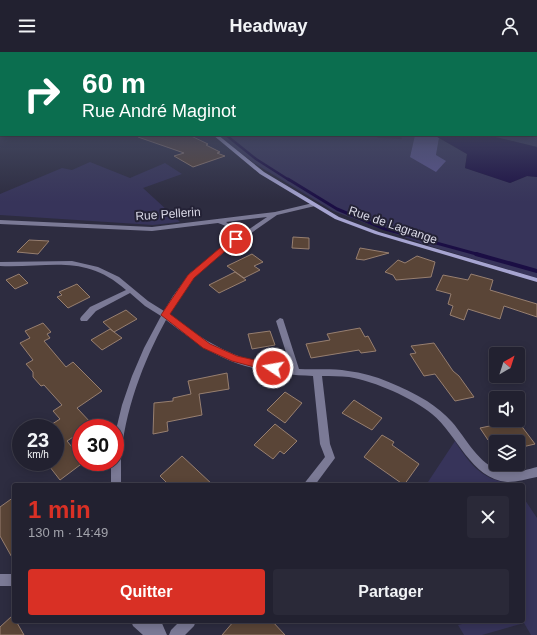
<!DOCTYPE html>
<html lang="fr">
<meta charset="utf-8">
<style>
:root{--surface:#222130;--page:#2a2938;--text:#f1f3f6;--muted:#a2a3ab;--line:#3f3e4c;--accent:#d93025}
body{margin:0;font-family:Helvetica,sans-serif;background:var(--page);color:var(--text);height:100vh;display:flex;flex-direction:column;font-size:15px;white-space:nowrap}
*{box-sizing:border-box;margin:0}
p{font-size:13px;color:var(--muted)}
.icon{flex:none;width:22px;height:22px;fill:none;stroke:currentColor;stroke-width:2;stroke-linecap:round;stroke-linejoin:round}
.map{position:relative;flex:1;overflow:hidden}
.side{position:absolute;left:12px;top:431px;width:513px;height:140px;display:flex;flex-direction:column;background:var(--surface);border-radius:4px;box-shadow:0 2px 10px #0003,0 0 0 1px var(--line)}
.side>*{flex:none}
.top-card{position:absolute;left:0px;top:0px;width:537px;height:84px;box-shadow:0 2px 10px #0003,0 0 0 1px var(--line);background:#0b6e4f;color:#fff;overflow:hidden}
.needle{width:26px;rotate:39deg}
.tools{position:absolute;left:489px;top:295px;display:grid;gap:8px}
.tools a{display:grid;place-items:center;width:36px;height:36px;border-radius:4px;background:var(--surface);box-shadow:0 2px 10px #0003,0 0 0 1px var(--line);font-size:20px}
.speed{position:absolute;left:12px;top:367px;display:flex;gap:8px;font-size:20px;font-weight:700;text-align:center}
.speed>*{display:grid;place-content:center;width:52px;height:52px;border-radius:50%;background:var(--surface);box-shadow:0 2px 10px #0003,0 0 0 1px var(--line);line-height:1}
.speed small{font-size:10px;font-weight:400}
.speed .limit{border:6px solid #d22;background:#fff;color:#111}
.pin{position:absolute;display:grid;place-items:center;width:34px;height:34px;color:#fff;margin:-17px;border:2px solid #fff;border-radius:50%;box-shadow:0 1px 4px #0007}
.me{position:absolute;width:44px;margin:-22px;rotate:282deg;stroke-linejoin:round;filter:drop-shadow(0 0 3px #0008)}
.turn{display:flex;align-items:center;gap:14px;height:84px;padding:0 16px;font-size:18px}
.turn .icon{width:52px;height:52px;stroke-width:2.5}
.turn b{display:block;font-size:28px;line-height:34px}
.round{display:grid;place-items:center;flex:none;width:42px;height:42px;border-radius:4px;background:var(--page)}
.overview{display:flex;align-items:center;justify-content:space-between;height:68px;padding:0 16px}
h1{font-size:24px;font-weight:700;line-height:30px;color:var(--accent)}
.action{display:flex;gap:8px;margin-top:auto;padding:8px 16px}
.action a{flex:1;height:46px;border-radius:4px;background:var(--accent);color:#fff;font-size:16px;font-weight:700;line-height:46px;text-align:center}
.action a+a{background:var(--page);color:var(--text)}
header{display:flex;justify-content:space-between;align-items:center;height:52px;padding:0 16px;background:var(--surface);font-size:18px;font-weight:700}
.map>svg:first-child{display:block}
.green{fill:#37345a}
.forest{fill:#5c5692}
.water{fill:#1b0e44}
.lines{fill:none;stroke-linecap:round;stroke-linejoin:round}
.stream-far2{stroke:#1b0e44;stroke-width:2.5}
.stream-far1{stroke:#1b0e44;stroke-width:3}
.stream{stroke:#1b0e44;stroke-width:4}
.building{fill:#5a4537;stroke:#977f70}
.street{fill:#7b7a96;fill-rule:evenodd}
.secondary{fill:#a6a4d1;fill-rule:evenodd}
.route{fill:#d93025;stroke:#8d1f18}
.labels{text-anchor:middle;stroke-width:4;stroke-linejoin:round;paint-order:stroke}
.far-street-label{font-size:12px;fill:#dad9e7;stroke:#242236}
</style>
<header><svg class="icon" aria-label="menu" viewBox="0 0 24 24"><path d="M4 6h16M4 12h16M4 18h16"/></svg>Headway<svg class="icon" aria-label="person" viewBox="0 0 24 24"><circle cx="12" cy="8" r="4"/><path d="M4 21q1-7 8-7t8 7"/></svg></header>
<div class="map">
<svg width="537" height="583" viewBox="0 0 537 583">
<rect width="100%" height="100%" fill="#2d2c40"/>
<path class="green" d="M536,68L537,95L487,83H536Z
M217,83H374L378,86L402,87L401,83H415L410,105L436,103L439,86L467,102L465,116L510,131L527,124L537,125V226L420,191L333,159L254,111Z
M90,110L130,126L165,111L182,122L143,136L180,170L153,173L0,163V142L62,116L72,118Z
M455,389C475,421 488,431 526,433L523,436V433H426Z
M523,445L537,466V583H531L524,571L482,583H464L458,573L462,572L461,569H523Z"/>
<path class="forest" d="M415,83H434L439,86L436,103L446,109L436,120L410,105Z"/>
<path class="water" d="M434,83H487L537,95V125L527,124L510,131L465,116L467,102Z"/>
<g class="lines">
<path class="stream-far2" d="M226,83L256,107L289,128"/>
<path class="stream-far1" d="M288,127L337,157L385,177L480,203"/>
<path class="stream" d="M476,202L537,219"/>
</g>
<path class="building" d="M138,83H189L208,92L206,93L220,100L217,101L225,104L193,115L174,104L184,101L138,85Z
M293,185L309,186V197L292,196Z
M29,188L49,189L38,202L17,200Z
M360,196L389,201L364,208L356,207Z
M252,202L263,210L254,214L260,218L244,226L227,214Z
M417,204L435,210L431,225L396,228L393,223L385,220L398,208L405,211Z
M235,220L246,228L219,241L209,233Z
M19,222L28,231L15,237L6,228Z
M471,222L493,228L490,238L537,252V265L504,254L500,267L468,257L464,268L450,263L453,254L448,252L451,242L436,238L443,223L468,228Z
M77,232L90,245L68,256L57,245L62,243L59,240Z
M126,258L137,267L114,280L103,270Z
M43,271L51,280L47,282L50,286L44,289L66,315L73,310L102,339L77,356L92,372L86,376H81V380L67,389L81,406V410H84L60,428L46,410H55V376L49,374L60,367L53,359L62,353L44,333L41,334L33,325V320L26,312L33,308L20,291L30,286L25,279Z
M360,276L365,285L368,284L376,299L361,301L359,298L311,306L306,292L330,288L327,282Z
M110,277L122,286L102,298L91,288Z
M270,279L275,293L252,297L248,282Z
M434,291L453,319L459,324L474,345L455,349L435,322L424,324L410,302L416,301L411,294Z
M227,321L229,337L199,342L202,363L167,370L168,379L153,382L154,351L173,349V346L191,342L188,329Z
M285,340L302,351L285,371L267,358Z
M354,348L382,366L372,378L342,361Z
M495,368H517L535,392L518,396V390H496V395L491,388H488L480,376L499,372Z
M275,372L297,389L284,402L280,399L273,407L254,393Z
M382,383L394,390L392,393L419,412L404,433L364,405Z
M182,404L213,433H169L160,424Z
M14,445V509L0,484V455Z
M12,564L14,569H16L24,583H0V575Z
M234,569H272L285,583H222Z"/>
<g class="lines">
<path class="street" d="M313,151L315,152V154L277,163L227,198L192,226L169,263C212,294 236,309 291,316L276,269L280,266L283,267L299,317C315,318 332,316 348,319C375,322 403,335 427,349C436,355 445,362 452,370C466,386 479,413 501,419C513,422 526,418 537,415V425C527,427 517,430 507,430C471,427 457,382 432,362C411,345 376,330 349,325C340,324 331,324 322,324L330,392L335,406L315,433H303L325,405L320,392L313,324C279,323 242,317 212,300C196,291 181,279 166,268C143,310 124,360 121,408C121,416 121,425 121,433H111V410H115V382L122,353L132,324L144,296L161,264L145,254L130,241L96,259L87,269H81L80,267L81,265L90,255L126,238C85,201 49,216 0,214V210L72,209L98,215L119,225L148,249L164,259L173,244L190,221L233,188C232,178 228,174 218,171L152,179L0,172V168L152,175L275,160ZM267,165L239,184L236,176L226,170Z
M0,522H14V534H0Z
M131,569H161L167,583H143L133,574Z
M180,569H196L194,574L185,583H169L171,578Z"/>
<path class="secondary" d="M213,83H218L264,120L339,165L379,180L537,226V230L375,182L335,167L260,122Z"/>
</g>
<linearGradient id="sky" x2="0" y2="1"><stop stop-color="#191823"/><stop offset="0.45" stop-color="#464b64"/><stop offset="1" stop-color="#464b64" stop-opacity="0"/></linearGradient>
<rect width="537" height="150" fill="url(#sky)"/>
<path class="route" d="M233,185L239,187L194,226L170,262L210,292L237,304L277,313L278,316L277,318L273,320L232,309L203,296L161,263L188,223Z"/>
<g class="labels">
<g class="far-street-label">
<text transform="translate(168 162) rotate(-4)" y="4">Rue Pellerin</text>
<text transform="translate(393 173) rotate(19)" y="4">Rue de Lagrange</text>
</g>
</g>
</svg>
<div class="tools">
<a><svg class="needle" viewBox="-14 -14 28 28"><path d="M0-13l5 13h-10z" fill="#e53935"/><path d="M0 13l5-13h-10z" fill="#a2a3ab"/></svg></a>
<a><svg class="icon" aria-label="sound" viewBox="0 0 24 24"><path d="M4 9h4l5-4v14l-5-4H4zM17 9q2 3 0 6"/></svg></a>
<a><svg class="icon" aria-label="layers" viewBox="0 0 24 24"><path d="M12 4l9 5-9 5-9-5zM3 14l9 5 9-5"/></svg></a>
</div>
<div class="speed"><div>23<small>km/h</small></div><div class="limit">30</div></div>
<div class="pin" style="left:236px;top:187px;background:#d93025"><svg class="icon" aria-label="arrive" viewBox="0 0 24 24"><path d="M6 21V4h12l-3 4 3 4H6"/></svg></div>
<svg class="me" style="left:273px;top:316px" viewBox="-20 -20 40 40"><circle r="17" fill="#d93025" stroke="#fff" stroke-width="3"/><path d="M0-11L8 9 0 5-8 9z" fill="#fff"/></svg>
<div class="top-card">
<div class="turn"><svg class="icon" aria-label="right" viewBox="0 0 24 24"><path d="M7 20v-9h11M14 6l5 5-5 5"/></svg><div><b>60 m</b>Rue André Maginot</div></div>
</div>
<section class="side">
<div class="overview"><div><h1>1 min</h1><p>130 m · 14:49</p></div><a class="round"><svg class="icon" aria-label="close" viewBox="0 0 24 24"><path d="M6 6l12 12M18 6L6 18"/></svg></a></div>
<div class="action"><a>Quitter</a><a>Partager</a></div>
</section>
</div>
